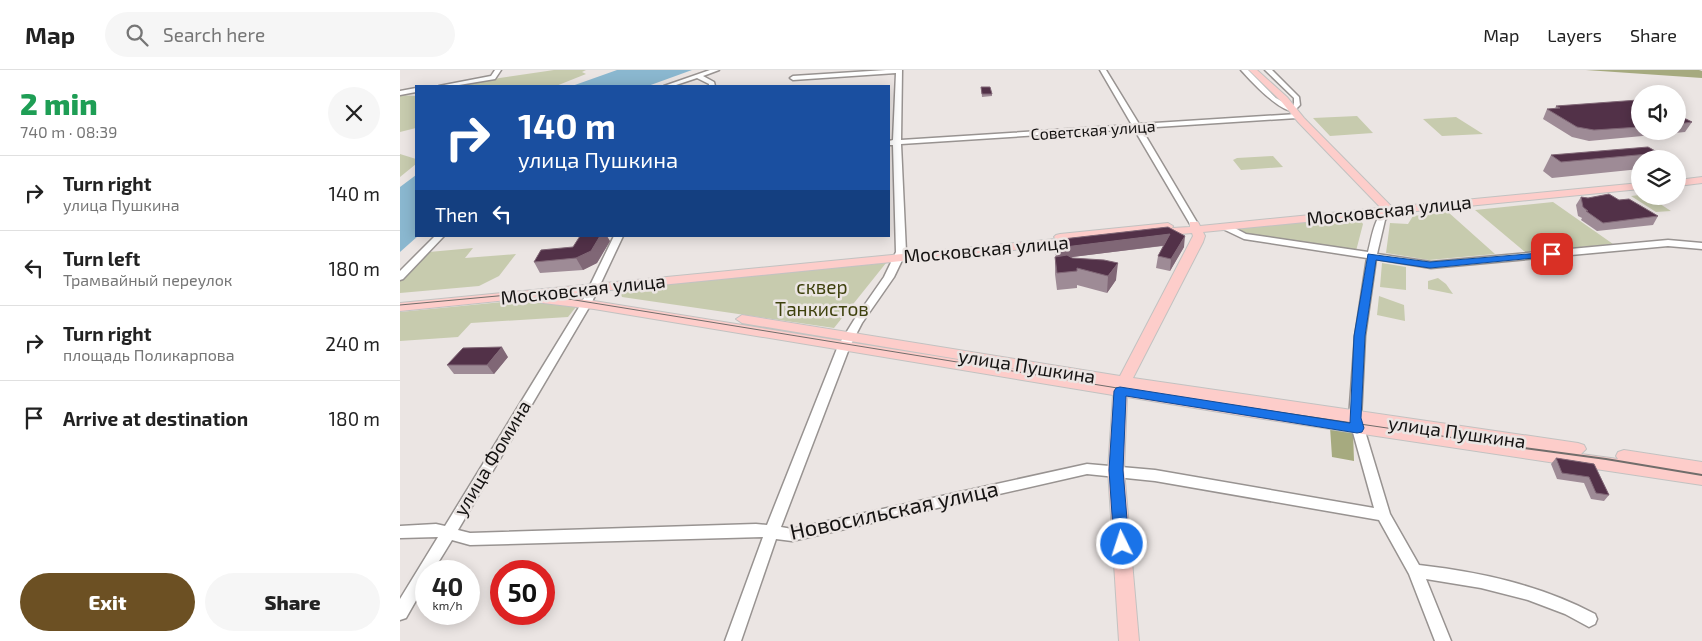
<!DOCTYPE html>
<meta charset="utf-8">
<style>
:root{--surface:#fff;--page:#f6f6f6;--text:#222;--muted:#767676;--line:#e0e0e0;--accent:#6c5023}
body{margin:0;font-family:"Exo 2",sans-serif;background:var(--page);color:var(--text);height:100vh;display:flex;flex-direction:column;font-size:19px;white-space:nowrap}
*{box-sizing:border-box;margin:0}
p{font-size:16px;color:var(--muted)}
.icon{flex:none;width:28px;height:28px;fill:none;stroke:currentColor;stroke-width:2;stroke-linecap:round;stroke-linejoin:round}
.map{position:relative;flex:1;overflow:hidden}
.drawer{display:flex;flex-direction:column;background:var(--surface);width:400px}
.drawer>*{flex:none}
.top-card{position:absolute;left:15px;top:15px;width:475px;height:152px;border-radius:0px;box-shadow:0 2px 12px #0003;background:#1a4fa0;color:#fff;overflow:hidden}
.buttons{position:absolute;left:1231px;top:15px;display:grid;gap:10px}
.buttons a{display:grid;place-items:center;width:55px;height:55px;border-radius:50%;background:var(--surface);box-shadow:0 2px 12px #0003;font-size:25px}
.speed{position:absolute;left:15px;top:490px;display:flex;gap:10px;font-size:25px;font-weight:700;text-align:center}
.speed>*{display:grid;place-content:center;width:65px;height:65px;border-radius:50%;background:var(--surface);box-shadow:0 2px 12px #0003;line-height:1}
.speed small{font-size:12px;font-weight:400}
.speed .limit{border:8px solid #d22;background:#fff;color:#111}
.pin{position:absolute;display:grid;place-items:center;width:42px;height:42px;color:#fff;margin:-21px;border-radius:10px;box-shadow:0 2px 8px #0006}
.me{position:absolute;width:55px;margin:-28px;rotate:356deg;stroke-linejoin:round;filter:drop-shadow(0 0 4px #0008)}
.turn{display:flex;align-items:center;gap:18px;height:105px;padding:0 20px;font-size:22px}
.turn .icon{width:65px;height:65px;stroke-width:2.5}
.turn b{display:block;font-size:35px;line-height:42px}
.then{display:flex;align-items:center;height:48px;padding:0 20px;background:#0003;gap:10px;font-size:19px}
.round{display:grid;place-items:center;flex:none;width:52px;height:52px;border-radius:26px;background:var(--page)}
.overview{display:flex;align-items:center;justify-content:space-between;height:85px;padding:0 20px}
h1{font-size:30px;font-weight:800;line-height:38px;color:#1e9e55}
.action{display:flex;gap:10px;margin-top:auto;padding:10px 20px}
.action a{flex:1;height:58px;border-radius:30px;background:var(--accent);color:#fff;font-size:20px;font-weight:800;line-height:58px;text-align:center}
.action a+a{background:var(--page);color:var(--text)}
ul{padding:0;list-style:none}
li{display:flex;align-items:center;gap:15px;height:75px;padding:0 20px;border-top:1px solid var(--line)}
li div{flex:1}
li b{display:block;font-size:19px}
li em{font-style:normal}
header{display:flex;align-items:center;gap:30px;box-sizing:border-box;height:70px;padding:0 25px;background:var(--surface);border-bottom:1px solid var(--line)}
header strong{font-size:24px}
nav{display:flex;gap:28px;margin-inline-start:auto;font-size:18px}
.search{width:350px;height:45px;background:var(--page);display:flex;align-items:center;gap:12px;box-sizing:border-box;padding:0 18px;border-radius:28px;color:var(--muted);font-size:19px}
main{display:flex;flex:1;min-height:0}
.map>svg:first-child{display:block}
.green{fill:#c7cbae}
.forest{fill:#a6aa7f}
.water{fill:#8ab7cf}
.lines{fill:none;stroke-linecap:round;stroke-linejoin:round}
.minor-casing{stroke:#989391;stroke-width:3}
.major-casing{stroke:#c2c2c1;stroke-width:2}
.minor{fill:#fff;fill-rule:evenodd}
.major{fill:#fdcdca;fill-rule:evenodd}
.tram-far1{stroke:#706d6b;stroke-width:1}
.tram{stroke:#706d6b;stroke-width:2}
.wall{fill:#9e8b96}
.shaded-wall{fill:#806776}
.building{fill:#523148;stroke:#806776}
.route{fill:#1a73e8;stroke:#114b97}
.labels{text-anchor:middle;stroke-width:5;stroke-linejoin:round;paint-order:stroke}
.far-street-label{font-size:16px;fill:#151312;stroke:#ebe5e3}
.street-label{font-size:19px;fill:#151312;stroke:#ebe5e3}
.park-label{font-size:19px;fill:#3e410d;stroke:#ebe5e3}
.near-street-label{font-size:22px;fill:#151312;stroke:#ebe5e3}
</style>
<header>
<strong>Map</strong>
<div class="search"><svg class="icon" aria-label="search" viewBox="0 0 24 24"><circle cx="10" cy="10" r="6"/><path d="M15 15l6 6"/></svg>Search here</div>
<nav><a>Map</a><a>Layers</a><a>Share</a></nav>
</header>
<main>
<section class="drawer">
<div class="overview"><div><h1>2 min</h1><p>740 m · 08:39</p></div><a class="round"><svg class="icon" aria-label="close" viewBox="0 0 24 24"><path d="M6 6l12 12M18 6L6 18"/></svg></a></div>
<ul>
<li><svg class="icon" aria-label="right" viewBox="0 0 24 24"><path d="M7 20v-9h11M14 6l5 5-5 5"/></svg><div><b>Turn right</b><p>улица Пушкина</p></div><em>140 m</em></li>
<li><svg class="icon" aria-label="left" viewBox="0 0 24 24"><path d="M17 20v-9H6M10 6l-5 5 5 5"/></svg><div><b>Turn left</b><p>Трамвайный переулок</p></div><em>180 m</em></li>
<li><svg class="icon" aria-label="right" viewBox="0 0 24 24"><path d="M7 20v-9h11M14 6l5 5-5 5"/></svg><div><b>Turn right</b><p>площадь Поликарпова</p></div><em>240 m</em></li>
<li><svg class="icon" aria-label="arrive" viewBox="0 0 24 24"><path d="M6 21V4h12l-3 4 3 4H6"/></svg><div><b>Arrive at destination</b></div><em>180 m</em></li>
</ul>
<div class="action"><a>Exit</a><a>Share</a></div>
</section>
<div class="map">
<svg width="1302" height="571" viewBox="0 0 1302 571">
<rect width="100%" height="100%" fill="#ebe5e3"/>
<path class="green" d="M154,0H186L182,2L186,4L156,16H45Z
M0,25L16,26V58L0,62Z
M957,46L973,63L930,66L913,48Z
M1056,47L1083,64L1042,66L1023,49Z
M0,84L16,89V94L0,107Z
M873,86L883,97L841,100L833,90L837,88Z
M1240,125L1248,126L1271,141L1256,142L1231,126Z
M1153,132L1213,174L1125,182L1075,140Z
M1048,142L1095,184L1029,190L986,183L990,153L1008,154L1013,146Z
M951,147L960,150L963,154L956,181L841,163L838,158Z
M73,178L65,188L116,184L99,206L79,216L0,223V210L29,182Z
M486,193L434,258L222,227L220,222L230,217Z
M982,193L1006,197V220L980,217Z
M1038,208L1046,214L1053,224L1028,219V211Z
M979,226L1004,235L1005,251L977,245Z
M122,230L176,237L168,247L71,253L58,267L0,271V242Z"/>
<path class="forest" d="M1186,0H1299L1302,1V8Z
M930,357L953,361L954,391L932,387Z"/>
<path class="water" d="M217,0H292L248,16H172Z
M16,105L18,166L0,182V117Z"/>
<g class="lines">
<defs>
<path id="minor" d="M95,0H101L95,9L53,16H39L91,6Z
M310,0H319L303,6L314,12L315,16H309V14L297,8L273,16H264Z
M486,0H502L501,70L732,55L700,0H706L739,54L897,44L901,46L897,48L741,58L798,154L794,157L790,154L734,59L501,74L506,182L494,207L462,253L450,276L381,457L392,459L687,394L755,400L974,438L949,348L955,266L967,188L844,169L823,159V155H829L846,164L968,182C972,168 974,144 989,137L993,140L985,150L977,184L1031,192L1268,170L1302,173V179L1268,176L1031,198L976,189L965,266L961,348L990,444L1019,495C1080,502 1140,515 1195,544L1197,549L1195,554L1189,557L1165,544L1128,530L1081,518L1026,509L1051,571H1035L1009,504L979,450L755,411L687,404L392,471L376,469L341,571H325L363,467L70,475L52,470L33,501H26V513L6,548L0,550V529L38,467L0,468V456L36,454L45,456L181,234L214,166H223L191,234L58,460L70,463L356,454L367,455L438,276L454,250L484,207L496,182L493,75H489V71L493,70L496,3L393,10L390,8L393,6Z
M841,0H848L876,28L891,37L894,35V28L865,0H872L899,27L900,35L894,41C879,42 851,11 841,0Z
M16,18V22L0,25V21Z
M35,166H44L3,209L0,210V201Z"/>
<path id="major" d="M849,0H857L887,27L904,48L992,137L1240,113V119L803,162L805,166L803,172L733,308L1178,373L1184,375L1186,379L1181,384L1218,389L1216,386L1218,382L1224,380L1302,392V415L850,347L727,327L724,400L739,571H719L708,400L713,325L194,239L143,233L139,232L138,227L0,241V233L656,169L654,167L656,165L660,164L768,153L773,156L772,158L790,157V152H798L800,156L981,138L898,52L881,31ZM754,161L752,163L754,165L758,166L792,163L793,166L720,306L342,245L336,249L342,253L708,314L194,231L150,226L672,174L676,173L678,171L676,169Z
M1302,107V113L1278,116V110Z"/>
</defs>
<use href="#minor" class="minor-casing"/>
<use href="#major" class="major-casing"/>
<use href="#minor" class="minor"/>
<use href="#major" class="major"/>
<path class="tram-far1" d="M0,235L119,224L144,225L742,322L1096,374"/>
<path class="tram" d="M1087,373L1206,389L1302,405"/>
</g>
<path class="wall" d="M581,17L592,24V26L582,27Z
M1240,31V61H1278V45L1292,52L1285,62L1189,71L1172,67L1143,49L1147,39H1155L1156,36Z
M1259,83L1256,89H1240V99L1152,108L1143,101L1151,85Z
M1181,127L1188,128L1219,130L1258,146L1253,155L1197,161L1181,150L1182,148L1178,146L1176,135Z
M768,157L784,177L770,201L756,198L758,186L763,176L671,187L716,210L707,223L677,215V218L657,220L655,204V187L656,186L654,181V170Z
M210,171L197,193L183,200L140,203L134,192L173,177Z
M108,287L94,304H54L47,295Z
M1156,388L1194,394L1209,425L1204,431L1191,429L1184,413L1157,409L1151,394Z"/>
<path class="shaded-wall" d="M770,164L768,175L657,189V178Z
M200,166H207L210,171L197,193L183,200L176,188Z
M785,166L784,177L770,201L771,189Z
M718,193L716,210L707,223L708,206Z
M102,277L108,287L94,304L87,295Z"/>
<path class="building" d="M581,17H590L592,24H582Z
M1238,30L1240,31V57L1194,60L1177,57L1147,39L1160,38L1156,36Z
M1278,45L1292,52L1278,54Z
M1248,77L1259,83L1161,92L1151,85Z
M1209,124L1219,130L1229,129L1258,146L1203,153L1186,141H1188L1183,137L1181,127L1188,128Z
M768,157L785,166L771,189L758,186L770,164L657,178L654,170Z
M180,166H200L191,181L176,188L134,192L141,180L173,177Z
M667,185L672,188L704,190L718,193L708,206L677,198V201L657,203L655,187Z
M102,277L87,295H47L63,278Z
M1156,388L1194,394L1209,425L1196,423L1189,407L1162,403Z"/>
<path class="route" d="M1152,182H1155V186L1030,198L976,190L965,266L961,348L964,358L962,362L957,363L726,326L723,400L729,474L727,478L722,480L716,478L714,474L709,400L714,321L716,318L720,317L950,353L954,266L968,184L1030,192Z"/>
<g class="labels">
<g class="far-street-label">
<text transform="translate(693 60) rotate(-4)" y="6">Советская улица</text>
</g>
<g class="street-label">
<text transform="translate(989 140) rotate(-6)" y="7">Московская улица</text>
<text transform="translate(586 179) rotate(-5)" y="7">Московская улица</text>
<text transform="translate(183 219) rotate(-6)" y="7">Московская улица</text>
<text transform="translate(627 296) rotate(9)" y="7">улица Пушкина</text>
<text transform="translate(1057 362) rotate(8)" y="7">улица Пушкина</text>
<text transform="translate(92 388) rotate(-59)" y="7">улица Фомина</text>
</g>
<g class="park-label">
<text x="422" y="224">сквер<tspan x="422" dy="22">Танкистов</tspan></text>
</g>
<g class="near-street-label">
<text transform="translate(494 440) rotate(-12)" y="8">Новосильская улица</text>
</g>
</g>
</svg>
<div class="buttons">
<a><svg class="icon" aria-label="sound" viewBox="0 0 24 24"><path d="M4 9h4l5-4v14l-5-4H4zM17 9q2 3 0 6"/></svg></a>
<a><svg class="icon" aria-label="layers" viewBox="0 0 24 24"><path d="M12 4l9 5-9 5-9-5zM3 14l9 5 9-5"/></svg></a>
</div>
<div class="speed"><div>40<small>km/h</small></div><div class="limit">50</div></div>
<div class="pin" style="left:1152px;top:184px;background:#d93025"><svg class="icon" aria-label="arrive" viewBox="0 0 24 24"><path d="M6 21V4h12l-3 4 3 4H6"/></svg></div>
<svg class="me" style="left:722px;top:474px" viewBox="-20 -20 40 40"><circle r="17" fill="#1a73e8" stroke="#fff" stroke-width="3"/><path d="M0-11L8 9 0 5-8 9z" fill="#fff"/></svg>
<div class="top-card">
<div class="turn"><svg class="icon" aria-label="right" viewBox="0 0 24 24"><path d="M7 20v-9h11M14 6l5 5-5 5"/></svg><div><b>140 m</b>улица Пушкина</div></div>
<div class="then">Then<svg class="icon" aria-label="left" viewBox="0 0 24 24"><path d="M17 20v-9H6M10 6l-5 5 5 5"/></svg></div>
</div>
</div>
</main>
